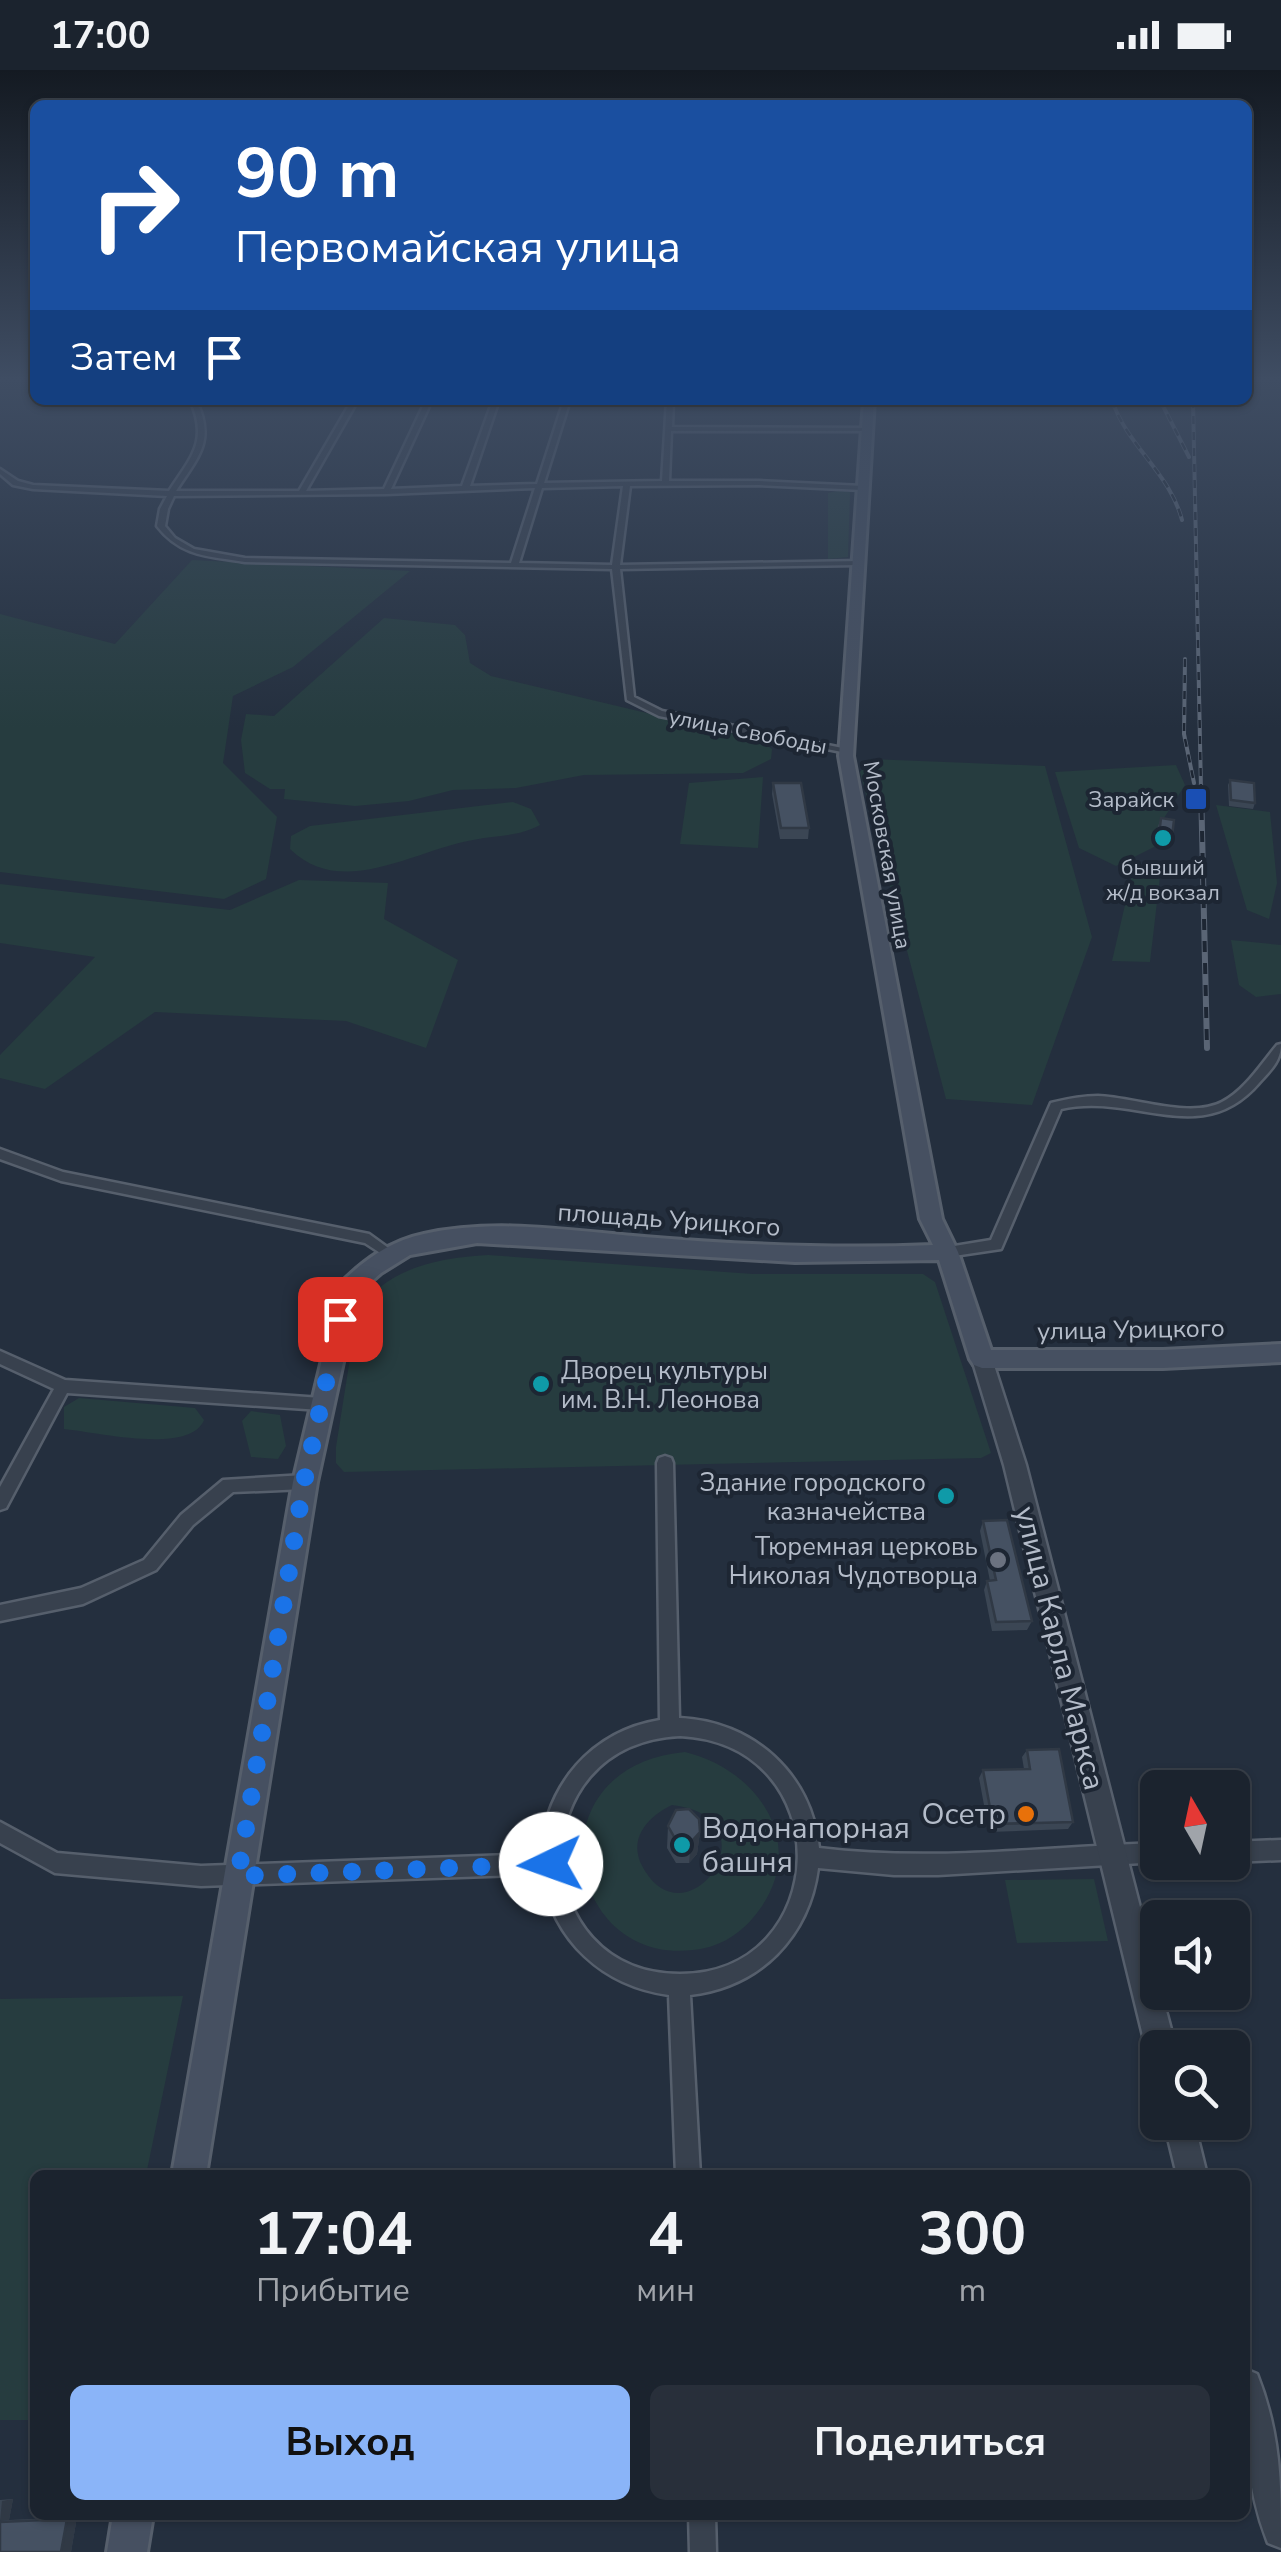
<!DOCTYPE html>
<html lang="ru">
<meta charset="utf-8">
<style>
:root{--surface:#1b232e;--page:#282f3a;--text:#f1f3f6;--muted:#a0a4aa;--line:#39404a;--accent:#8ab4f8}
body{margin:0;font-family:"Nunito Sans",sans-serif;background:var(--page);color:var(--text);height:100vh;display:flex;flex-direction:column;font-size:38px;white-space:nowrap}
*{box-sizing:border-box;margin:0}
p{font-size:32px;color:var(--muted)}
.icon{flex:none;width:55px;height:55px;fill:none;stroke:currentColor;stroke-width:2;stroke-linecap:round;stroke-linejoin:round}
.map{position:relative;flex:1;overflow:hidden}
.drawer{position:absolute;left:30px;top:2100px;width:1220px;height:350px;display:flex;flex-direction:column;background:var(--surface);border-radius:15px;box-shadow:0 2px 8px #0004,0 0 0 2px var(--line)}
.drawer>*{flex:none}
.guide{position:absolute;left:30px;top:30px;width:1222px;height:305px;border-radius:15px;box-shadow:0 2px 8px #0004,0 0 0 2px var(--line);background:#1a4fa0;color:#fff;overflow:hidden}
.needle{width:65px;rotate:351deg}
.fabs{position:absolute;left:1140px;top:1700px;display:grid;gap:20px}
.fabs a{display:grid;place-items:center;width:110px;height:110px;border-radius:15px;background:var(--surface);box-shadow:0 2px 8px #0004,0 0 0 2px var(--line);font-size:50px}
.pin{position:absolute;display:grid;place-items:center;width:85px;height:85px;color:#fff;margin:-42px;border-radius:20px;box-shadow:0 5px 15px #0006}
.me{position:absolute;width:110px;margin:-55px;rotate:267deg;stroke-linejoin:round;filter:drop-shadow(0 0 8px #0008)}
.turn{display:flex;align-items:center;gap:35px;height:210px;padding:0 40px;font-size:45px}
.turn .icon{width:130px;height:130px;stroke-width:2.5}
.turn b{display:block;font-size:70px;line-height:85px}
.then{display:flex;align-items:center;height:95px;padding:0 40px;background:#0003;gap:20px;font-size:38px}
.eta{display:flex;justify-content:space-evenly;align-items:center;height:170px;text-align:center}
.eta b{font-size:60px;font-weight:700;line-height:70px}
.action{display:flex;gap:20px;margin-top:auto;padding:20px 40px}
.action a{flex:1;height:115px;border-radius:15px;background:var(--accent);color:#111;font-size:40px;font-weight:700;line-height:115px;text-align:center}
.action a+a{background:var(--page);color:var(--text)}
.status{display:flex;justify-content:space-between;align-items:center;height:70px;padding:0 50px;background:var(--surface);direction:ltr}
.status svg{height:28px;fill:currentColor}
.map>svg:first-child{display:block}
.green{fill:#263c3f;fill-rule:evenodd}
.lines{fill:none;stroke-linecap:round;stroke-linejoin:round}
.minor-casing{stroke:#565f6c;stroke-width:5}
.tertiary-casing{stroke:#565f6c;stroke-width:5}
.secondary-casing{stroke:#565f6c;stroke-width:6}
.minor{fill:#38414e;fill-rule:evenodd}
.tertiary{fill:#38414e;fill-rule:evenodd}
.secondary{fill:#465061;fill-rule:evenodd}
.rail-far1-casing{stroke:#5a6575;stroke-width:4}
.rail-casing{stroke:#5a6575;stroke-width:6}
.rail-far1{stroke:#1d2633;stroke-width:2.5;stroke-dasharray:8;stroke-linecap:butt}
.rail{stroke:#1d2633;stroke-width:4;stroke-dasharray:11;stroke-linecap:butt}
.wall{fill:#3b4654}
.shaded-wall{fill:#303945}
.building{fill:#455162;stroke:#303945;stroke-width:2.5}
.route{stroke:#1a73e8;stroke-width:18;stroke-dasharray:0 32.4}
.transit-dot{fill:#1a4fb4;stroke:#1d2633;stroke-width:4}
.culture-dot{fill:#0f9aa8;stroke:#1d2633;stroke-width:4}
.worship-dot{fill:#6b7280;stroke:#1d2633;stroke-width:4}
.food-dot{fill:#e8710a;stroke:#1d2633;stroke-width:4}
.labels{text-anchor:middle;stroke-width:8;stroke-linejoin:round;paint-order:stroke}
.far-street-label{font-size:22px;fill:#b4bcc9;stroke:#1d2633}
.far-poi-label{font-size:22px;fill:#b4bcc9;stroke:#1d2633;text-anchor:end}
.street-label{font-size:25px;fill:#b4bcc9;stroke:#1d2633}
.poi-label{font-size:25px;fill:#b4bcc9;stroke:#1d2633;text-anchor:end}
.near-street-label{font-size:30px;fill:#b4bcc9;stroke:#1d2633}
.near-poi-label{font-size:30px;fill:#b4bcc9;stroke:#1d2633;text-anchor:end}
</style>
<div class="status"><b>17:00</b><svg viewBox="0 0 49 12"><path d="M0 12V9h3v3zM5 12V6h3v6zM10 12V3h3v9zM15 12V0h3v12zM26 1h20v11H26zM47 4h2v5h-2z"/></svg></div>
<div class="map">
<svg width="1281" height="2482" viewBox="0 0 1281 2482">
<rect width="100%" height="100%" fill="#242f3e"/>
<path class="green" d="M842,420L850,422L848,487L828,489V423Z
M192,490L410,501L293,597L233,626L223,693L277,747L266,809L224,829L0,802V544L115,574Z
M384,548L455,555L465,565L470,593L491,606L760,670L772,679L771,689L743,703L584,705L516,718L453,720L409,731L355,736L284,729L285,719H270L245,703L241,670L246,644L274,646Z
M870,689L1045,696L1092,867L1032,1035L946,1029L860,702Z
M1176,695L1185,715L1157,759L1156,776L1116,796L1079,778L1055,702Z
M763,707L758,778L680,774L689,713Z
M513,732L531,739L540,755C518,767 497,765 473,770C414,780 342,830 290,779L291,766L310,756Z
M1216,735L1270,742L1277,813L1269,849L1247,840Z
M1134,796L1161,798L1150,892L1112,891Z
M299,810L388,813L384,849L458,890L426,978L346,951L155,942L45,1019L0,1008V985L95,887L0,873V814L230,840Z
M1231,870L1281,875V924L1256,927L1239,915Z
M488,1185L753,1204H923L935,1212L991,1383L981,1388L344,1402L336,1393V1377L357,1244C384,1198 438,1188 488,1185Z
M79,1328L195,1338L204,1350C190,1385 96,1362 64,1359V1337Z
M251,1341L280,1345L286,1376L278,1389L251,1387L242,1351Z
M685,1682C763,1701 812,1781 752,1849C737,1866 717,1878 693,1880C565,1895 531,1696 685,1682ZM672,1735C777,1747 690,1873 645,1801C626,1772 645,1748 672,1735Z
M1094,1809L1108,1871L1017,1873L1005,1810Z
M183,1926L146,2105H35V2350H0V1929Z"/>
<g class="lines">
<defs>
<path id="minor" d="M190,330H196C216,371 198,387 176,421H299L352,330H358L306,421L384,419L426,330H432L391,419L462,416L493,330H499L470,416L537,414L564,330H570L544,413L662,411L667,330H673L672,357L869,358L867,361H671L669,411H759L863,416L867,418L863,420L759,415L630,416L620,495L861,491V495H858L620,499L634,627L662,641L852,680L847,683L659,646L627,630L612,499L245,492C209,486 181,487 157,456L160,439L167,426L33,419L13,415L0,404V399L18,411L33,415L169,421C191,387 209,371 190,330ZM623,416L612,495L519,493L542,418ZM535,418L511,493L245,488L194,479L175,468L165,456L168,439L174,426L386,424Z
M1281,974C1281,991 1270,1001 1259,1013C1201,1080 1135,1022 1061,1039L1001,1179L947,1187L942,1186L940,1182L942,1178L991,1170L1051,1033C1067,1029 1082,1026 1098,1026C1133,1027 1190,1049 1222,1032C1245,1020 1261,994 1277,975Z
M0,1079L63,1102L369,1164L398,1185L391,1190L365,1173L61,1111L0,1089Z
M0,1281L65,1310L321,1328L327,1329L329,1334L327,1339L321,1340L67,1323L6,1438L0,1440V1417L54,1319L0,1294Z
M665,1386L671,1388L673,1393L679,1648C753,1651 812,1704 819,1778C931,1792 1044,1777 1158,1773V1792H1159L938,1805H894L818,1798C809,1867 760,1917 690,1925L700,2105H676L669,1925C603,1916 553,1871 542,1804L201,1816L55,1803L0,1773V1752L57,1783L201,1796L541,1784C545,1715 592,1661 660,1650L657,1393L659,1388ZM680,1666C841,1674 833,1904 680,1904C527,1904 518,1674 680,1666Z
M305,1405L311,1407L313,1412L311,1417L305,1419L233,1422L193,1455L156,1500L83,1534L0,1551V1535L81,1518L144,1490L181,1445L223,1410Z
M1281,1770V1790L1232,1792V1772Z
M689,2445H715L716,2482H690Z"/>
<path id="tertiary" d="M982,1281L989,1283L992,1289L1026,1395L1158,1907V1922H1161L1176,1978H1158V1991L1151,1988L1146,1978L1004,1395L972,1289L975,1283Z
M1164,2052H1194L1207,2105H1177Z
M1245,2299L1257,2304C1281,2364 1281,2415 1281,2478L1268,2473C1245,2416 1245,2359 1245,2299Z"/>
<path id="secondary" d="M864,330H874L853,686L942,1149L958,1182L991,1280H1163L1281,1274V1292L1163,1298H982L974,1295L970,1289L939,1190L795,1192L477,1173L410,1185L381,1203L358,1223L317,1412L206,2105H172L293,1412L340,1214C364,1190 390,1171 424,1164C496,1148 571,1161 644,1167C740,1175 836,1179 933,1175L920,1149L839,686Z
M113,2445H153L147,2482H107Z"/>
</defs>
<use href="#minor" class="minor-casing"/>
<use href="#tertiary" class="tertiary-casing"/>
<use href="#secondary" class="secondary-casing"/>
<use href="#minor" class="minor"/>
<use href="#tertiary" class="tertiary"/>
<use href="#secondary" class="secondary"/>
<defs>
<path id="rail-far1" d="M1112,330C1127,376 1170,403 1182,450
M1160,330L1189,387
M1193,330L1201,720
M1185,589L1184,664L1194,713"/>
<path id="rail" d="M1201,717L1207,978"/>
</defs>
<use href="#rail-far1" class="rail-far1-casing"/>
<use href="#rail" class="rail-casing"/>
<use href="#rail-far1" class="rail-far1"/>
<use href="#rail" class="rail"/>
</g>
<path class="wall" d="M1230,710L1255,733L1253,739L1229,736L1228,715Z
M773,713L809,758L808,769H780L772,724Z
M1161,748L1172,767L1169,777L1156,776L1157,759Z
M983,1451L1032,1551L1027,1560L992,1561L984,1520L987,1511H990L980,1461Z
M1027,1680L1073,1752L1068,1759L989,1762L979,1708L983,1700L1024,1699L1022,1687Z
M668,1756L700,1762L697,1784L689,1793H676L667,1778Z
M13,2429L9,2450L77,2447L71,2482H0V2430Z"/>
<path class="shaded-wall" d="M700,1762L697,1784L689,1793L691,1772Z
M13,2429L9,2450L0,2451L2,2431Z
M77,2447L71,2482H61L67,2449Z"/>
<path class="building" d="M1230,710L1254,713L1255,733L1231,730Z
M773,713H801L809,758H781Z
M1161,748L1174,750L1172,767L1159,765Z
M1007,1450L1032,1551L996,1552L987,1511L996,1510L983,1451Z
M1059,1679L1073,1752L993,1754L983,1700L1030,1699L1027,1680Z
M689,1739L699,1749L700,1762L691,1772H677L668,1756L676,1740Z
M67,2449L61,2482H0V2452Z"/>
<linearGradient id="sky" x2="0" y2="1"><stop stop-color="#141a22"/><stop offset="0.47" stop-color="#3f4d63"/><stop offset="1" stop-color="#3f4d63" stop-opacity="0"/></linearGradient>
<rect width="1281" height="658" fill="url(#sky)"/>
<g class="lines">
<path class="route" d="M340,1249L304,1412L238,1806L551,1794"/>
</g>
<rect class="transit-dot" x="1184" y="717" width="24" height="24" rx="5"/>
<g class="culture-dot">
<circle cx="1163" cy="768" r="10"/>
<circle cx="541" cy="1314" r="10"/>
<circle cx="946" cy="1426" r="10"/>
<circle cx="682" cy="1775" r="10"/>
</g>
<circle class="worship-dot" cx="998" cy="1490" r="10"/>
<circle class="food-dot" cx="1026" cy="1744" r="10"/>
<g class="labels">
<g class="far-street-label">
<text transform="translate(748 661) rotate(11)" y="8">улица Свободы</text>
<text transform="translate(888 785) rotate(80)" y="8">Московская улица</text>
</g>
<g class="far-poi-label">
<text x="1174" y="737">Зарайск</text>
<text x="1163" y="805" text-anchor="middle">бывший<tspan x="1163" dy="25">ж/д вокзал</tspan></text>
</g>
<g class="street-label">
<text transform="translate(669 1149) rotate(4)" y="9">площадь Урицкого</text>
<text transform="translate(1131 1259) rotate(-1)" y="9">улица Урицкого</text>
</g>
<g class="poi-label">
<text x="561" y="1309" text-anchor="start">Дворец культуры<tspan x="561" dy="29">им. В.Н. Леонова</tspan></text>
<text x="926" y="1421">Здание городского<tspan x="926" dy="29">казначейства</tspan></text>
<text x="978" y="1485">Тюремная церковь<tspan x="978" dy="29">Николая Чудотворца</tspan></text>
</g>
<g class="near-street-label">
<text transform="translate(1060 1578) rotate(76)" y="10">улица Карла Маркса</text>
</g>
<g class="near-poi-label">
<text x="1006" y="1754">Осетр</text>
<text x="702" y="1768" text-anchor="start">Водонапорная<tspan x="702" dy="34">башня</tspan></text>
</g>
</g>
</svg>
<div class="fabs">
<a><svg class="needle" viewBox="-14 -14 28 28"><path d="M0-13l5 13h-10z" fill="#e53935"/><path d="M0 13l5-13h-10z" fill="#a0a4aa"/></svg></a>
<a><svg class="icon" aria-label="sound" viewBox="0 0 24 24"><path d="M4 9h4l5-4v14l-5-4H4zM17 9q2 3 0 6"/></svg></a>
<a><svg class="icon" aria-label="search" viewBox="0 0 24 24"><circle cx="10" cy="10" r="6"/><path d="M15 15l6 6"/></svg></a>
</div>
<div class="pin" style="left:340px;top:1249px;background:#d93025"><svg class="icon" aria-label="arrive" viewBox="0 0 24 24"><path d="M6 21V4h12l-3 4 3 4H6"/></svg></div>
<svg class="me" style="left:551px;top:1794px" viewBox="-20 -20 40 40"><circle r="19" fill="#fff"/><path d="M0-13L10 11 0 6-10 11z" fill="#1a73e8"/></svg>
<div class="guide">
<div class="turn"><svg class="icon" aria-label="right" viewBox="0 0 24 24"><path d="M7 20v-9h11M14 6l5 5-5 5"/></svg><div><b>90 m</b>Первомайская улица</div></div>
<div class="then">Затем<svg class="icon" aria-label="arrive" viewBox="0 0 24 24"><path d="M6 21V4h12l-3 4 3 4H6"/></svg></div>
</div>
<section class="drawer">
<div class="eta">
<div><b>17:04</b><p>Прибытие</p></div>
<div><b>4</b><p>мин</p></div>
<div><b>300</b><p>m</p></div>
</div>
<div class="action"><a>Выход</a><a>Поделиться</a></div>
</section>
</div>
